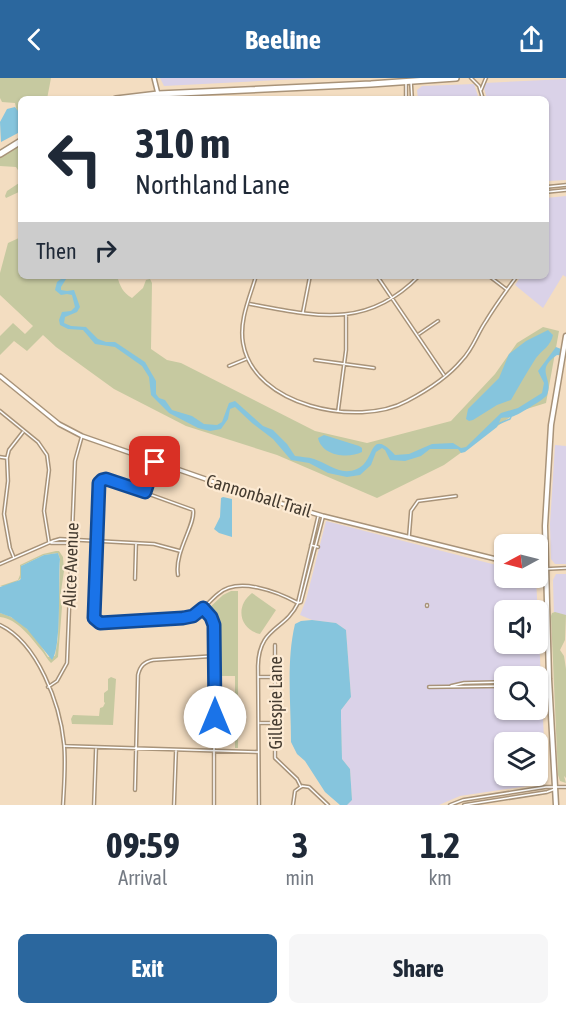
<!DOCTYPE html>
<style>
:root{--surface:#fff;--page:#f6f6f7;--text:#1f2937;--muted:#747a83;--accent:#2b679e}
body{margin:0;font-family:"Asap Condensed",sans-serif;background:var(--page);color:var(--text);height:100vh;display:flex;flex-direction:column;font-size:22px;white-space:nowrap}
*{box-sizing:border-box;margin:0}
p{font-size:20px;color:var(--muted)}
.icon{flex:none;width:33px;height:33px;fill:none;stroke:currentColor;stroke-width:2;stroke-linecap:round;stroke-linejoin:round}
.map{position:relative;height:727px;overflow:hidden}
.panel{display:flex;flex-direction:column;background:var(--surface);flex:1}
.panel>*{flex:none}
.banner{position:absolute;left:18px;top:18px;width:531px;height:183px;border-radius:9px;box-shadow:0 2px 4px #0004;background:#fff;color:var(--text);overflow:hidden}
.needle{width:39px;rotate:263deg}
.tools{position:absolute;left:494px;top:456px;display:grid;gap:12px}
.tools a{display:grid;place-items:center;width:54px;height:54px;border-radius:9px;background:var(--surface);box-shadow:0 2px 4px #0004;font-size:30px}
.pin{position:absolute;display:grid;place-items:center;width:51px;height:51px;color:#fff;margin:-26px;border-radius:12px;box-shadow:0 3px 9px #0006}
.me{position:absolute;width:66px;margin:-33px;rotate:0deg;stroke-linejoin:round;filter:drop-shadow(0 0 4px #0008)}
.turn{display:flex;align-items:center;gap:21px;height:126px;padding:0 18px;font-size:27px}
.turn .icon{width:78px;height:78px;stroke-width:2.5}
.turn b{display:block;font-size:42px;line-height:51px}
.then{display:flex;align-items:center;height:57px;padding:0 18px;background:#0003;gap:12px;font-size:22px}
.eta{display:flex;justify-content:space-evenly;align-items:center;height:102px;text-align:center}
.eta b{font-size:36px;font-weight:700;line-height:42px}
.button{display:flex;gap:12px;margin-top:auto;padding:12px 18px}
.button a{flex:1;height:69px;border-radius:9px;background:var(--accent);color:#fff;font-size:24px;font-weight:700;line-height:69px;text-align:center}
.button a+a{background:var(--page);color:var(--text)}
header{display:flex;justify-content:space-between;align-items:center;height:78px;padding:0 18px;background:var(--accent);color:#fff;font-size:27px;font-weight:700}
.map>svg:first-child{display:block}
.commercial{fill:#dad2e8;fill-rule:evenodd}
.green{fill:#c6c9a0}
.water{fill:#86c5dd}
.lines{fill:none;stroke-linecap:round;stroke-linejoin:round}
.stream{stroke:#86c5dd;stroke-width:1.5}
.street-casing{stroke:#a89379;stroke-width:4.5}
.secondary-casing{stroke:#a89379;stroke-width:6}
.primary-casing{stroke:#a89379;stroke-width:7}
.highway-casing{stroke:#a89379;stroke-width:8}
.street{stroke:#fff;stroke-width:1.5}
.secondary{stroke:#fff;stroke-width:3}
.primary{stroke:#fff;stroke-width:4}
.highway{stroke:#fff;stroke-width:5}
.route-casing{stroke:#114b97;stroke-width:15}
.route{stroke:#1a73e8;stroke-width:10}
.labels{text-anchor:middle;stroke-width:4.5;stroke-linejoin:round;paint-order:stroke}
.street-label{font-size:18px;fill:#443b30;stroke:#fdebd4}
</style>
<header><svg class="icon" aria-label="back" viewBox="0 0 24 24"><path d="M15 5l-7 7 7 7"/></svg>Beeline<svg class="icon" aria-label="share" viewBox="0 0 24 24"><path d="M12 15V3M7 8l5-5 5 5M5 13v7h14v-7"/></svg></header>
<div class="map">
<svg width="566" height="727" viewBox="0 0 566 727">
<rect width="100%" height="100%" fill="#f3ddc1"/>
<path class="commercial" d="M160,0H319L164,8Z
M566,1V102L549,103L546,105V21H487L484,10L485,5Z
M474,6L479,21H418L417,12L422,8Z
M566,118V199L563,197L543,230L515,207L521,198H546V120Z
M555,367L566,368V486H555L551,481L550,446Z
M326,443L504,489V500H536L546,701L541,706L460,718L439,727H347L352,722L350,691L342,681L341,640V632L351,619L346,552L336,545L312,542L300,537L306,522ZM504,532H537V566H504ZM504,598H537V632H504ZM504,664H537V698H504Z
M556,496H566V538L554,539L553,502Z"/>
<path class="green" d="M0,0H51L47,21H21V52L15,25L2,24L0,20Z
M21,67V113L6,120L5,118L7,113L19,105L21,97L16,89L0,88V80Z
M21,159V198H117C120,208 123,215 132,220L143,210L146,202L150,201L152,205L151,271L167,282L181,285L315,353L367,365L451,343L495,296L517,265L543,249L559,253L546,325L517,334L444,387L377,420L277,377L186,348L114,311L56,269L43,257L27,273L14,263L0,277V258L13,245L25,256L33,248L0,217V195L8,165Z
M56,473H59L63,479L64,493L60,520L62,529L58,579L51,585C47,581 46,578 42,573C31,560 18,541 0,539V535C23,541 37,560 48,579L55,578L58,560L60,481L58,475L44,477L21,488V500C16,505 6,509 0,508L18,502L20,497V487L43,476Z
M231,513H238V670H235V598H218L217,545L209,530L223,517Z
M252,515L276,532L260,556C239,551 235,528 252,515Z
M555,534L566,537L565,562L560,572L564,578L566,591V700L564,698L566,705L560,703L558,697L551,538L552,535Z
M111,599L116,601L113,647L72,646L71,641L73,637L99,638L100,630L103,629L105,625L104,624V615L108,612V601Z"/>
<path class="water" d="M15,29L18,33L21,52L18,55L1,64L0,44L7,31Z
M65,198H68L61,209V212L67,213L74,212L80,229L77,234L65,239L64,245L71,248L86,249L98,261L106,264H115L145,284L156,303V316L159,320L165,322L172,332L192,338L204,346L217,347L222,344L229,325L235,323L263,348L273,352L287,366L295,378C301,379 308,379 314,381C329,386 340,398 357,391C376,384 368,348 395,377L409,376L432,366L453,365L461,370L466,369L501,335L518,330L542,315L544,305L538,293L556,269L566,273V278L557,277C534,293 554,299 547,317C545,321 515,339 511,339C508,340 505,339 501,340L497,349L465,374L461,375L458,371H430L421,378L405,383L390,382L385,372L382,370L376,374L371,387L360,397L347,399L328,395L309,385L291,382L273,361L252,345L235,329L230,331L228,341L221,351L210,353L198,350L169,335L151,317L149,299L142,288L115,269L95,266L83,252L68,251L60,247L59,242L62,234L71,233L75,229L72,217L67,216L61,217L55,212L57,204Z
M548,252L553,257C551,268 542,272 536,280C527,294 519,308 511,322L497,327L473,342L469,343L466,341L468,331L499,300L509,276L526,263Z
M324,357L359,368L362,370V374C348,381 322,378 318,360Z
M223,419L232,421V459L219,455L214,451L220,439L221,420Z
M58,475L60,481C58,501 62,571 52,582L27,551L11,539L0,535V509L20,502L21,500V488L44,477Z
M312,542L336,545L346,552L351,619L341,632V640L342,681L350,691L352,722L347,727H340L325,714L305,683L297,676L291,664C291,626 286,584 295,546L301,543Z"/>
<g class="lines">
<path class="stream" d="M498,346L510,341L511,339"/>
<defs>
<path id="street" d="M471,0L479,8L483,21
M411,4L412,21
M406,5V21
M481,12L486,0
M546,109L566,107
M546,114L566,112
M256,198C250,219 239,242 243,265C253,328 358,350 407,323C426,313 448,299 462,282C473,271 477,256 486,243C495,228 506,213 517,198
M377,198L444,297
M489,198L506,211
M250,226C316,238 366,252 419,198
M303,234L310,198
M419,256L438,243
M315,282L374,290
M229,288L246,281
M0,333L38,364L47,377L49,392L44,433L49,464
M338,333L346,272V237
M0,379L7,380
M145,413L155,384
M409,458L411,433L418,423L456,418
M51,465H68L72,463
M311,467L318,469
M14,480L10,470L4,436L8,403L7,380L9,372L23,354
M0,486L53,463L60,461L154,466L180,473
M546,491L566,490
M178,497C174,474 196,446 193,432L110,402H102L98,412L97,427L94,538L97,544L189,539C201,535 208,524 218,516C238,498 278,514 298,525
M135,501L136,466
M298,524L318,439
M427,528V527
M204,531L213,543L214,558V727
M0,547C38,565 60,626 64,666C66,686 64,707 63,727
M275,567V680L297,701L301,709
M259,599H275
M537,602L548,601
M537,606H548
M451,608L464,605L504,604
M48,609L57,603L67,585L75,383L82,358
M429,609L504,608
M260,645H275
M65,668L258,674
M135,712L138,597C140,588 144,584 153,582L214,578
M94,727L96,671
M174,727L176,673
M259,727L258,588C259,548 285,553 298,525L301,524L323,439
M293,727L295,713L302,708L309,709L328,727
M450,727L463,722L546,709H566
M464,727L547,714L555,711"/>
<path id="secondary" d="M154,0L158,16
M0,298L59,346L82,358L240,413L323,438L504,483
M537,489L545,491"/>
<path id="primary" d="M556,727L549,601L545,448L551,347L566,258"/>
<path id="highway" d="M116,21L158,16L371,6L456,0
M0,76L21,63"/>
</defs>
<use href="#street" class="street-casing"/>
<use href="#secondary" class="secondary-casing"/>
<use href="#primary" class="primary-casing"/>
<use href="#highway" class="highway-casing"/>
<use href="#street" class="street"/>
<use href="#secondary" class="secondary"/>
<use href="#primary" class="primary"/>
<use href="#highway" class="highway"/>
</g>
<g class="lines">
<defs>
<path id="route" d="M155,384L145,414L106,401L102,402L99,405L94,540L100,545L183,540L193,538L203,530L211,539L214,547L215,639"/>
</defs>
<use href="#route" class="route-casing"/>
<use href="#route" class="route"/>
</g>
<g class="labels">
<g class="street-label">
<text transform="translate(259 418) rotate(17)" y="6">Cannonball Trail</text>
<text transform="translate(71 487) rotate(-88)" y="6">Alice Avenue</text>
<text transform="translate(276 625) rotate(-90)" y="6">Gillespie Lane</text>
</g>
</g>
</svg>
<div class="tools">
<a><svg class="needle" viewBox="-14 -14 28 28"><path d="M0-13l5 13h-10z" fill="#e53935"/><path d="M0 13l5-13h-10z" fill="#747a83"/></svg></a>
<a><svg class="icon" aria-label="sound" viewBox="0 0 24 24"><path d="M4 9h4l5-4v14l-5-4H4zM17 9q2 3 0 6"/></svg></a>
<a><svg class="icon" aria-label="search" viewBox="0 0 24 24"><circle cx="10" cy="10" r="6"/><path d="M15 15l6 6"/></svg></a>
<a><svg class="icon" aria-label="layers" viewBox="0 0 24 24"><path d="M12 4l9 5-9 5-9-5zM3 14l9 5 9-5"/></svg></a>
</div>
<div class="pin" style="left:155px;top:384px;background:#d93025"><svg class="icon" aria-label="arrive" viewBox="0 0 24 24"><path d="M6 21V4h12l-3 4 3 4H6"/></svg></div>
<svg class="me" style="left:215px;top:639px" viewBox="-20 -20 40 40"><circle r="19" fill="#fff"/><path d="M0-13L10 11 0 6-10 11z" fill="#1a73e8"/></svg>
<div class="banner">
<div class="turn"><svg class="icon" aria-label="left" viewBox="0 0 24 24"><path d="M17 20v-9H6M10 6l-5 5 5 5"/></svg><div><b>310 m</b>Northland Lane</div></div>
<div class="then">Then<svg class="icon" aria-label="right" viewBox="0 0 24 24"><path d="M7 20v-9h11M14 6l5 5-5 5"/></svg></div>
</div>
</div>
<section class="panel">
<div class="eta">
<div><b>09:59</b><p>Arrival</p></div>
<div><b>3</b><p>min</p></div>
<div><b>1.2</b><p>km</p></div>
</div>
<div class="button"><a>Exit</a><a>Share</a></div>
</section>
